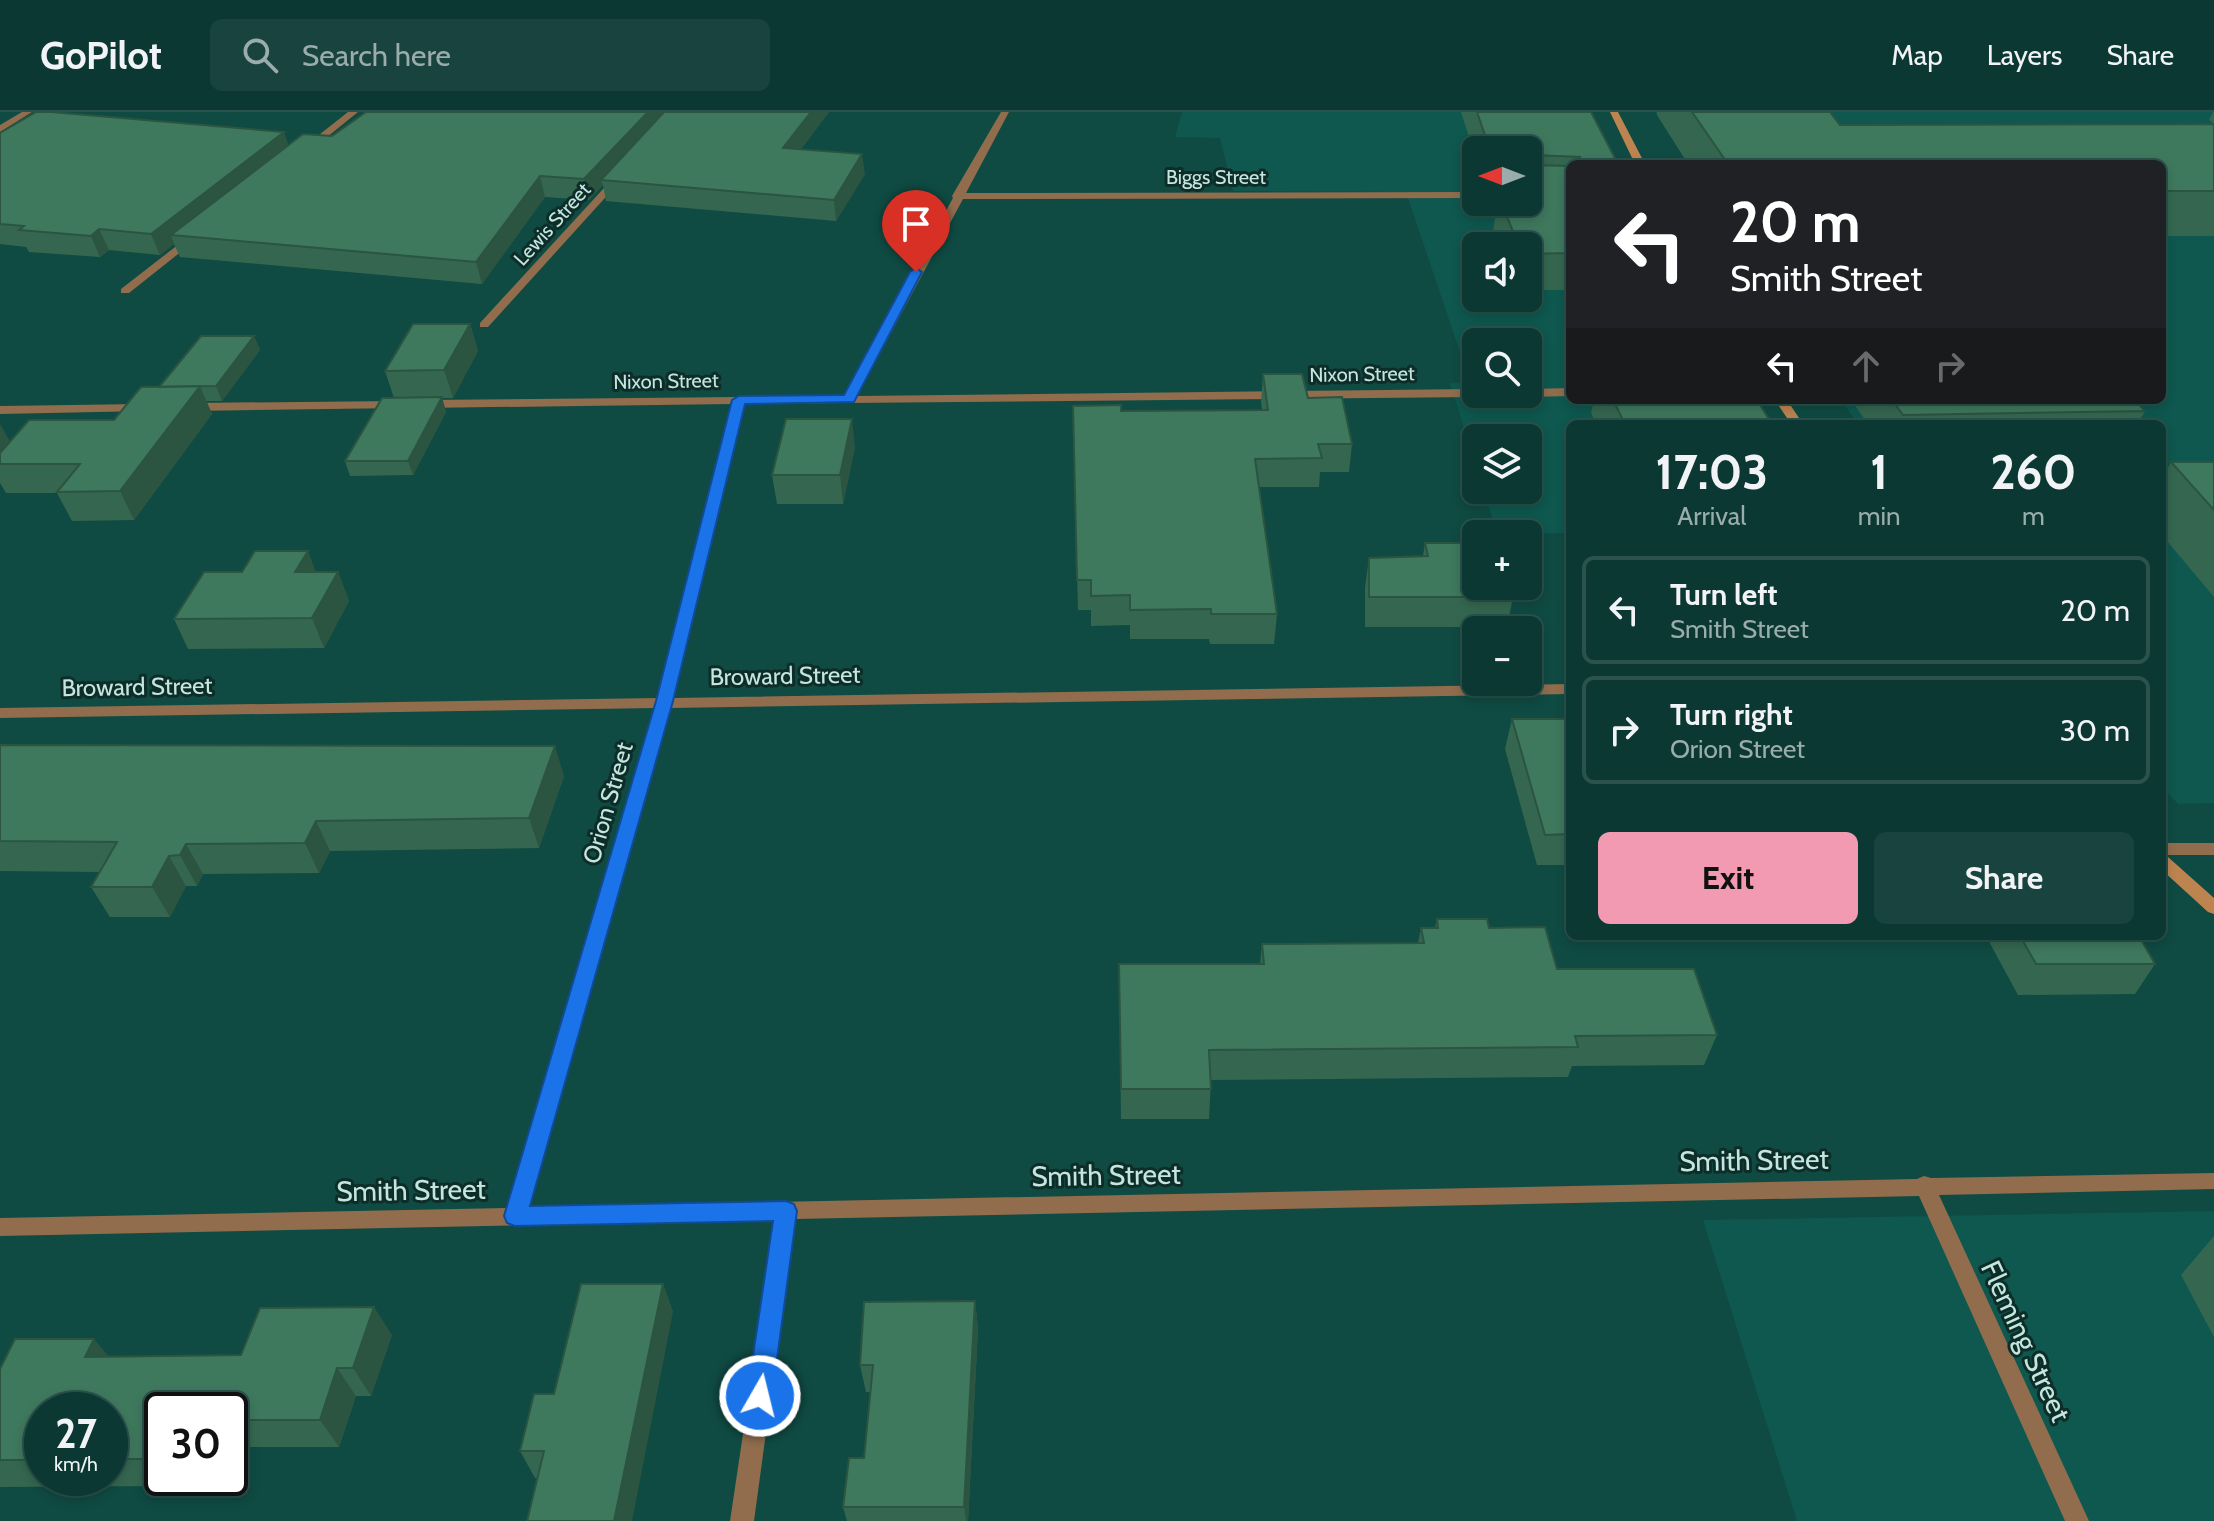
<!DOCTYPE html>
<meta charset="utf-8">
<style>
:root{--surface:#0b3832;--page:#19433e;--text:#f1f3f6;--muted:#9aacac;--line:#2b524d;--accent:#f19ab1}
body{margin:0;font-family:Cabin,sans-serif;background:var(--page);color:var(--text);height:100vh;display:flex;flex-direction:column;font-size:30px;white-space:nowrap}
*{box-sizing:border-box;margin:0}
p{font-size:26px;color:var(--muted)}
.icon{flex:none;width:44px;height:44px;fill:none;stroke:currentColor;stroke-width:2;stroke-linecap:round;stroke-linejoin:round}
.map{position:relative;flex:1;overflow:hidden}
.sheet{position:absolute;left:1566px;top:308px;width:600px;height:520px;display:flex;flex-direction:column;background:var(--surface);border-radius:12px;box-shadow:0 4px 12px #0003,0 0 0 2px var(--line)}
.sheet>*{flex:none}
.banner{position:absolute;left:1566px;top:48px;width:600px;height:244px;border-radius:12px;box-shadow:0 4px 12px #0003,0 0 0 2px var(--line);background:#202124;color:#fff;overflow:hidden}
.needle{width:52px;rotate:270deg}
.controls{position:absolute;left:1462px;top:24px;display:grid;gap:16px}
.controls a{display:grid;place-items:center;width:80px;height:80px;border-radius:12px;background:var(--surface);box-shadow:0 4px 12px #0003,0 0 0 2px var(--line);font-size:40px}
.speed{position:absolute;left:24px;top:1280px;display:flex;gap:16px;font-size:40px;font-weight:700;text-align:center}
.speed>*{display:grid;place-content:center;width:104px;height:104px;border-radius:50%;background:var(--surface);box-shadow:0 4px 12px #0003,0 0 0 2px var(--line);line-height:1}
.speed small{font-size:20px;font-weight:400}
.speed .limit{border:4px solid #111;border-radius:12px;background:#fff;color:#111}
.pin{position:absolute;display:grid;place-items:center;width:68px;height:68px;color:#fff;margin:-82px -34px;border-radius:50% 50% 50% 0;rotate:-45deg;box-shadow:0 0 8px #0007}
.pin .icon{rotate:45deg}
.me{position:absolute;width:88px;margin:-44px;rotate:8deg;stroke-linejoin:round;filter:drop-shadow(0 0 6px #0008)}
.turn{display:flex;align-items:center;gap:28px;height:168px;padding:0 32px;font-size:36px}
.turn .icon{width:104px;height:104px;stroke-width:2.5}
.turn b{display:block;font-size:56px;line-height:68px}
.lanes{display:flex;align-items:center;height:76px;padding:0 32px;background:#0003;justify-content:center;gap:40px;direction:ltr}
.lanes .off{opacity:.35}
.eta{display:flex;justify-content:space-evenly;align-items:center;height:136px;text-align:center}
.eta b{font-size:48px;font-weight:800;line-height:56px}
.button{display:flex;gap:16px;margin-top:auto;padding:16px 32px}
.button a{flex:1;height:92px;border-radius:12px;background:var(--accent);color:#111;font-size:32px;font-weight:800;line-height:92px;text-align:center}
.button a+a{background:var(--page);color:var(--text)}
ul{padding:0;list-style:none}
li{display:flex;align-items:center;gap:24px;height:108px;margin:0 16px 12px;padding:0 16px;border:4px solid var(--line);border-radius:12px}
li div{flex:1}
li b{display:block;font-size:30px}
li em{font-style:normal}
header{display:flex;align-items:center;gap:48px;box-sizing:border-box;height:112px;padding:0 40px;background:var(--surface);border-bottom:2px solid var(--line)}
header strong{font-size:38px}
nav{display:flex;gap:44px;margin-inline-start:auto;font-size:28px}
.search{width:560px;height:72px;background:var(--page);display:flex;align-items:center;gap:20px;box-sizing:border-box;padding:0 28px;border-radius:12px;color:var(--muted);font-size:30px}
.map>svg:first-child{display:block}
.built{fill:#0e584f;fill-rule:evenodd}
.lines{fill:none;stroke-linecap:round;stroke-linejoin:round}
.minor{fill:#916d4d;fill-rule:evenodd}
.secondary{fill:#bd8450;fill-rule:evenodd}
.wall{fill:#356750;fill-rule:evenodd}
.shaded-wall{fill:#2b5441}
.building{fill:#3e785d;stroke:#2b5441;stroke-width:2}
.route{fill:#1a73e8;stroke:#114b97;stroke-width:2}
.labels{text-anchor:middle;stroke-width:6;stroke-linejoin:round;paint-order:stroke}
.far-street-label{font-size:20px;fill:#c3e6df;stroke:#0e2d29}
.street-label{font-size:24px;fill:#c3e6df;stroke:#0e2d29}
.near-street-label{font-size:28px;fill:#c3e6df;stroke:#0e2d29}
</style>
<header>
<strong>GoPilot</strong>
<div class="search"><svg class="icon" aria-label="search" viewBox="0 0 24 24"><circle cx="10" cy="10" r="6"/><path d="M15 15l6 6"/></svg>Search here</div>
<nav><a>Map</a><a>Layers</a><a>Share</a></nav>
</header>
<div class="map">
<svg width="2214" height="1409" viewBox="0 0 2214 1409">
<rect width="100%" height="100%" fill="#0f4b43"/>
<path class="built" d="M1182,0H1585L1570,52V288H1741L1755,312H1570V421L1497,422L1484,378H1528V326H1476V354L1450,271L1470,270L1406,80L1233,79L1220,26L1175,25ZM1476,38H1528V90H1476ZM1476,134H1528V186H1476ZM1476,230H1528V282H1476Z
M1655,0H2214V691L2178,692L2162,675V312H1858L1841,288H2162V52H1688Z
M2214,1099V1409H1797L1703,1108Z"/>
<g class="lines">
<path class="minor" d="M22,0H32L0,20V13Z
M348,0H358L311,38H305V34Z
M1001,0H1009L966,81L1476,80V86L963,87L857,284L1476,277V282H1481L1476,285L744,292L673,586L1570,572V582L671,596L527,1095L1917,1067L1924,1064L1931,1066L2214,1061V1077L1939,1083L2089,1409H2065L1919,1084L795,1107L754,1409H730L775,1108L0,1124V1106L507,1096L656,596L0,606V596L658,586L732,292L422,296L416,292L422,288L845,284L953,86L952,84Z
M615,64L623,66L488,215H480V211Z
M188,125L197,127L129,181H121V177Z
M1570,276V284L1528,285L1523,282H1528V277Z
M398,289L402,290V296L190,299L184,295L190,291Z
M142,292L148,296L146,299L0,302V294Z
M2162,731H2214V743H2162Z"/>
<path class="secondary" d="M1610,0H1618L1645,52H1635Z
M1775,288H1787L1803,312H1791Z
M2162,743L2168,745L2214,786V802L2208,800L2162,758Z"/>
</g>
<path class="wall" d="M366,0H829L801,37L865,62L836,109L606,89L603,73L589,88L545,85L482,172L180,145L174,132L160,143L109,138L100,145L29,140L26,135L0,132V21L289,33L332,24Z
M1461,0H1591L1618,52H1570V178H1528V134H1498L1493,120L1495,106L1490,90H1528V38H1476V47Z
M1657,0H1830L1840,13L2214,12L2209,8L2213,0H2214V124H2162V52H1688L1657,3Z
M470,212L478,239L453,286H442L446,300L413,363L350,364L345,349L394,286L385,259Z
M254,224L260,238L222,289H206L212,302L134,408L72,409L57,381H6L0,371V313L10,330L114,308L158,275Z
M1263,262L1308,286L1352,332L1349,360H1320L1319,375H1259L1277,502L1274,532H1210L1209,527H1130V513L1091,514V498H1078L1073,294L1121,299L1262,298L1261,290Z
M1594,288H1757L1772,312H1596L1591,301Z
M1851,288H2135L2145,299L2138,312H1868Z
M855,335L843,392H777L772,363Z
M2171,350H2214V485L2162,423V368Z
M1425,431L1513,485L1507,515H1365V476L1369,446L1423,444Z
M316,460H338L349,489L324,536L188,537L174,507Z
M1512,607H1570V753H1537L1505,637Z
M0,633L564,664L539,736L330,739L319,761L203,762L197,774H186L170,805H110L91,775L100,760L0,759Z
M1437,807L1489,816L1557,857L1717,923L1704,953L1572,954L1568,965L1211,968L1209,1007H1121L1119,852H1260L1262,832L1418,831L1421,816H1435Z
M1986,824H2139L2155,852L2135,882L2018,883Z
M2214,1124V1225L2181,1163Z
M663,1172L673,1200L537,1366H535L520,1339L554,1282Z
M975,1189L978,1217L968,1409H847L843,1395L864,1346L870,1280H866L860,1253Z
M392,1223L371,1284H356L339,1335H230V1298H162V1366L167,1374L0,1375V1257L109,1245L241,1243ZM42,1298H110V1366H42Z"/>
<path class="shaded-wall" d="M648,0H670L601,68L603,73L589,88L584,67Z
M811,0H829L786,56L783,36Z
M284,20L291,40L171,123L174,132L160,143L151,122Z
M862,42L865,62L836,109L834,88Z
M540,64L545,85L482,172L476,150Z
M99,117L109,138L100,145L91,124Z
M470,212L478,239L453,286L444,258Z
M254,224L260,238L222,289L216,274Z
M200,274L212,302L134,408L120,379Z
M442,285L446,300L413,363L408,349Z
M852,307L855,335L843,392L840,363Z
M1,313L16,342L0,352V314Z
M308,439L319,468L295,460Z
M338,460L349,489L324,536L312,506Z
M555,634L564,664L539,736L529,706Z
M316,709L330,739L319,761L305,731Z
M186,732L203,762L197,774L180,743Z
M169,744L186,774L170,805L152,775Z
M663,1172L673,1200L632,1409H614Z
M975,1189L978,1217L968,1409H966L964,1395Z
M374,1195L392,1223L371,1284L353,1256Z
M94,1227L118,1255L85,1245Z
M337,1256L356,1284L339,1335L320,1308Z
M160,1308L162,1311V1366H170L167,1374L143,1347Z"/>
<path class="building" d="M36,0H51L284,20L151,122L99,117L91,124L19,118L24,114L0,112V21Z
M366,0H648L584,67L540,64L476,150L171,123L303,22L332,24Z
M664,0H811L783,36L862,42L834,88L601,68Z
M1477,0H1591L1618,52H1578L1580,45L1534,43L1532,53L1570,54V141L1528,142V134H1519L1501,90H1528V38H1490Z
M1692,0H1830L1840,13L2214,12V79H2162V52H1728Z
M413,212H470L444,258L385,259Z
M201,224H254L216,274L159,275Z
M1263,262H1302L1308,286L1342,285L1352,332H1318L1322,346L1255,347L1277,502H1211V497L1130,498V483L1091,484V468H1077L1073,294L1121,293V299L1268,298Z
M200,274L120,379L57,380L80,352H0V341L29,308H114L141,275Z
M442,285L408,349H345L382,286Z
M1613,288H1757L1772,312H1625Z
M1892,288H2135L2145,299L1903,303Z
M786,307H852L840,363H772Z
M2171,350H2214V398Z
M1425,431H1476V474H1509L1513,485H1369V446L1428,444Z
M255,439H308L295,460H338L312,506L174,507L204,460H242Z
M1512,607H1570V722L1545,723Z
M0,633L555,634L529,706L316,709L305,731L186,732L180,743L169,744L152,775H91L117,730L0,729Z
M1437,807H1487L1489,816L1545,815L1557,857H1694L1717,923L1575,924L1578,935L1209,938L1211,977H1121L1119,852H1264L1262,832L1424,831L1421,816H1438Z
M2020,824H2139L2155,852H2036Z
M581,1172H663L614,1409H527L544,1339H520L534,1282H554Z
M975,1189L964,1395H843L849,1346H864L873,1253H860L864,1190Z
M374,1195L353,1256H337L320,1308H230V1298H162V1308H160L143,1347H110V1298H42V1348H0V1257L15,1227H94L85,1245L241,1243L260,1196Z"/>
<path class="route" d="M916,156L922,160L854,290L745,292L673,589L530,1094L786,1089L794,1092L797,1099L772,1284L769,1292L760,1296L751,1292L747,1284L773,1109L515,1114L507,1111L504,1104L656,589L732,288L739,284L844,283L910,160Z"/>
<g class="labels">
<g class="far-street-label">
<text x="1216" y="72">Biggs Street</text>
<text transform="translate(552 112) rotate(-48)" y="7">Lewis Street</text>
<text transform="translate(1362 262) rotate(-1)" y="7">Nixon Street</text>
<text transform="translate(666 269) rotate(-1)" y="7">Nixon Street</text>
</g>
<g class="street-label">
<text transform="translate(785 564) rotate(-1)" y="8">Broward Street</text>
<text transform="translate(137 575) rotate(-1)" y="8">Broward Street</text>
<text transform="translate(608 691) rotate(-74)" y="8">Orion Street</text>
</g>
<g class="near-street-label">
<text transform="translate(1754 1048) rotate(-1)" y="10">Smith Street</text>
<text transform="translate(1106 1063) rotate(-1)" y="10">Smith Street</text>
<text transform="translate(411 1078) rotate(-1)" y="10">Smith Street</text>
<text transform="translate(2026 1229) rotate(65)" y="10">Fleming Street</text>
</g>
</g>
</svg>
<div class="controls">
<a><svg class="needle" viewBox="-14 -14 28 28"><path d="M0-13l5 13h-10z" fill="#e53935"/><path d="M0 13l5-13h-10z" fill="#9aacac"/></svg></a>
<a><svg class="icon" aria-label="sound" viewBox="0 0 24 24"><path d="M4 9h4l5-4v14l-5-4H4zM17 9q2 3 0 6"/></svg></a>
<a><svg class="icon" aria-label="search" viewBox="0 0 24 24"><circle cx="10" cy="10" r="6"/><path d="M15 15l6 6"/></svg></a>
<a><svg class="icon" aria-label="layers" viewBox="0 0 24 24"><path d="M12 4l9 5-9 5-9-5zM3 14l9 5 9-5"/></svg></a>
<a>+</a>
<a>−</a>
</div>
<div class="speed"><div>27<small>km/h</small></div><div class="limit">30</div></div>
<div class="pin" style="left:916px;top:160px;background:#d93025"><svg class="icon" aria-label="arrive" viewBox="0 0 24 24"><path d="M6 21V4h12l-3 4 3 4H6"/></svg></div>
<svg class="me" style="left:760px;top:1284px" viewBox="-20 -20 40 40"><circle r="17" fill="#1a73e8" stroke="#fff" stroke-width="3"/><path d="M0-11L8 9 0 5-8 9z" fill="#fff"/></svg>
<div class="banner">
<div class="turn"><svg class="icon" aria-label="left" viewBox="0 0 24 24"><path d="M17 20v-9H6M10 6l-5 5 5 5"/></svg><div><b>20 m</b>Smith Street</div></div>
<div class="lanes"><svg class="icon" aria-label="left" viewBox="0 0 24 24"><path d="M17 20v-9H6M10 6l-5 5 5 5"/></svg><svg class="icon off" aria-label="ahead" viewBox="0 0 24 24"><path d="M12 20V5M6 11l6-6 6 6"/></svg><svg class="icon off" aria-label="right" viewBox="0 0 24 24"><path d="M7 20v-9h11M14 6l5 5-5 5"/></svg></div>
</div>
<section class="sheet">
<div class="eta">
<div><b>17:03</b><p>Arrival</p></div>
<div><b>1</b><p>min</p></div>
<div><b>260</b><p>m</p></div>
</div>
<ul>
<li><svg class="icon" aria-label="left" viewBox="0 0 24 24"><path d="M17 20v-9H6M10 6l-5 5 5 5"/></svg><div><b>Turn left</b><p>Smith Street</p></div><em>20 m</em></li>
<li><svg class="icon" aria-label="right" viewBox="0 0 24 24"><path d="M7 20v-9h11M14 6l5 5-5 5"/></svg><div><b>Turn right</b><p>Orion Street</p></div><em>30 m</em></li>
</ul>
<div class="button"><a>Exit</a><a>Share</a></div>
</section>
</div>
